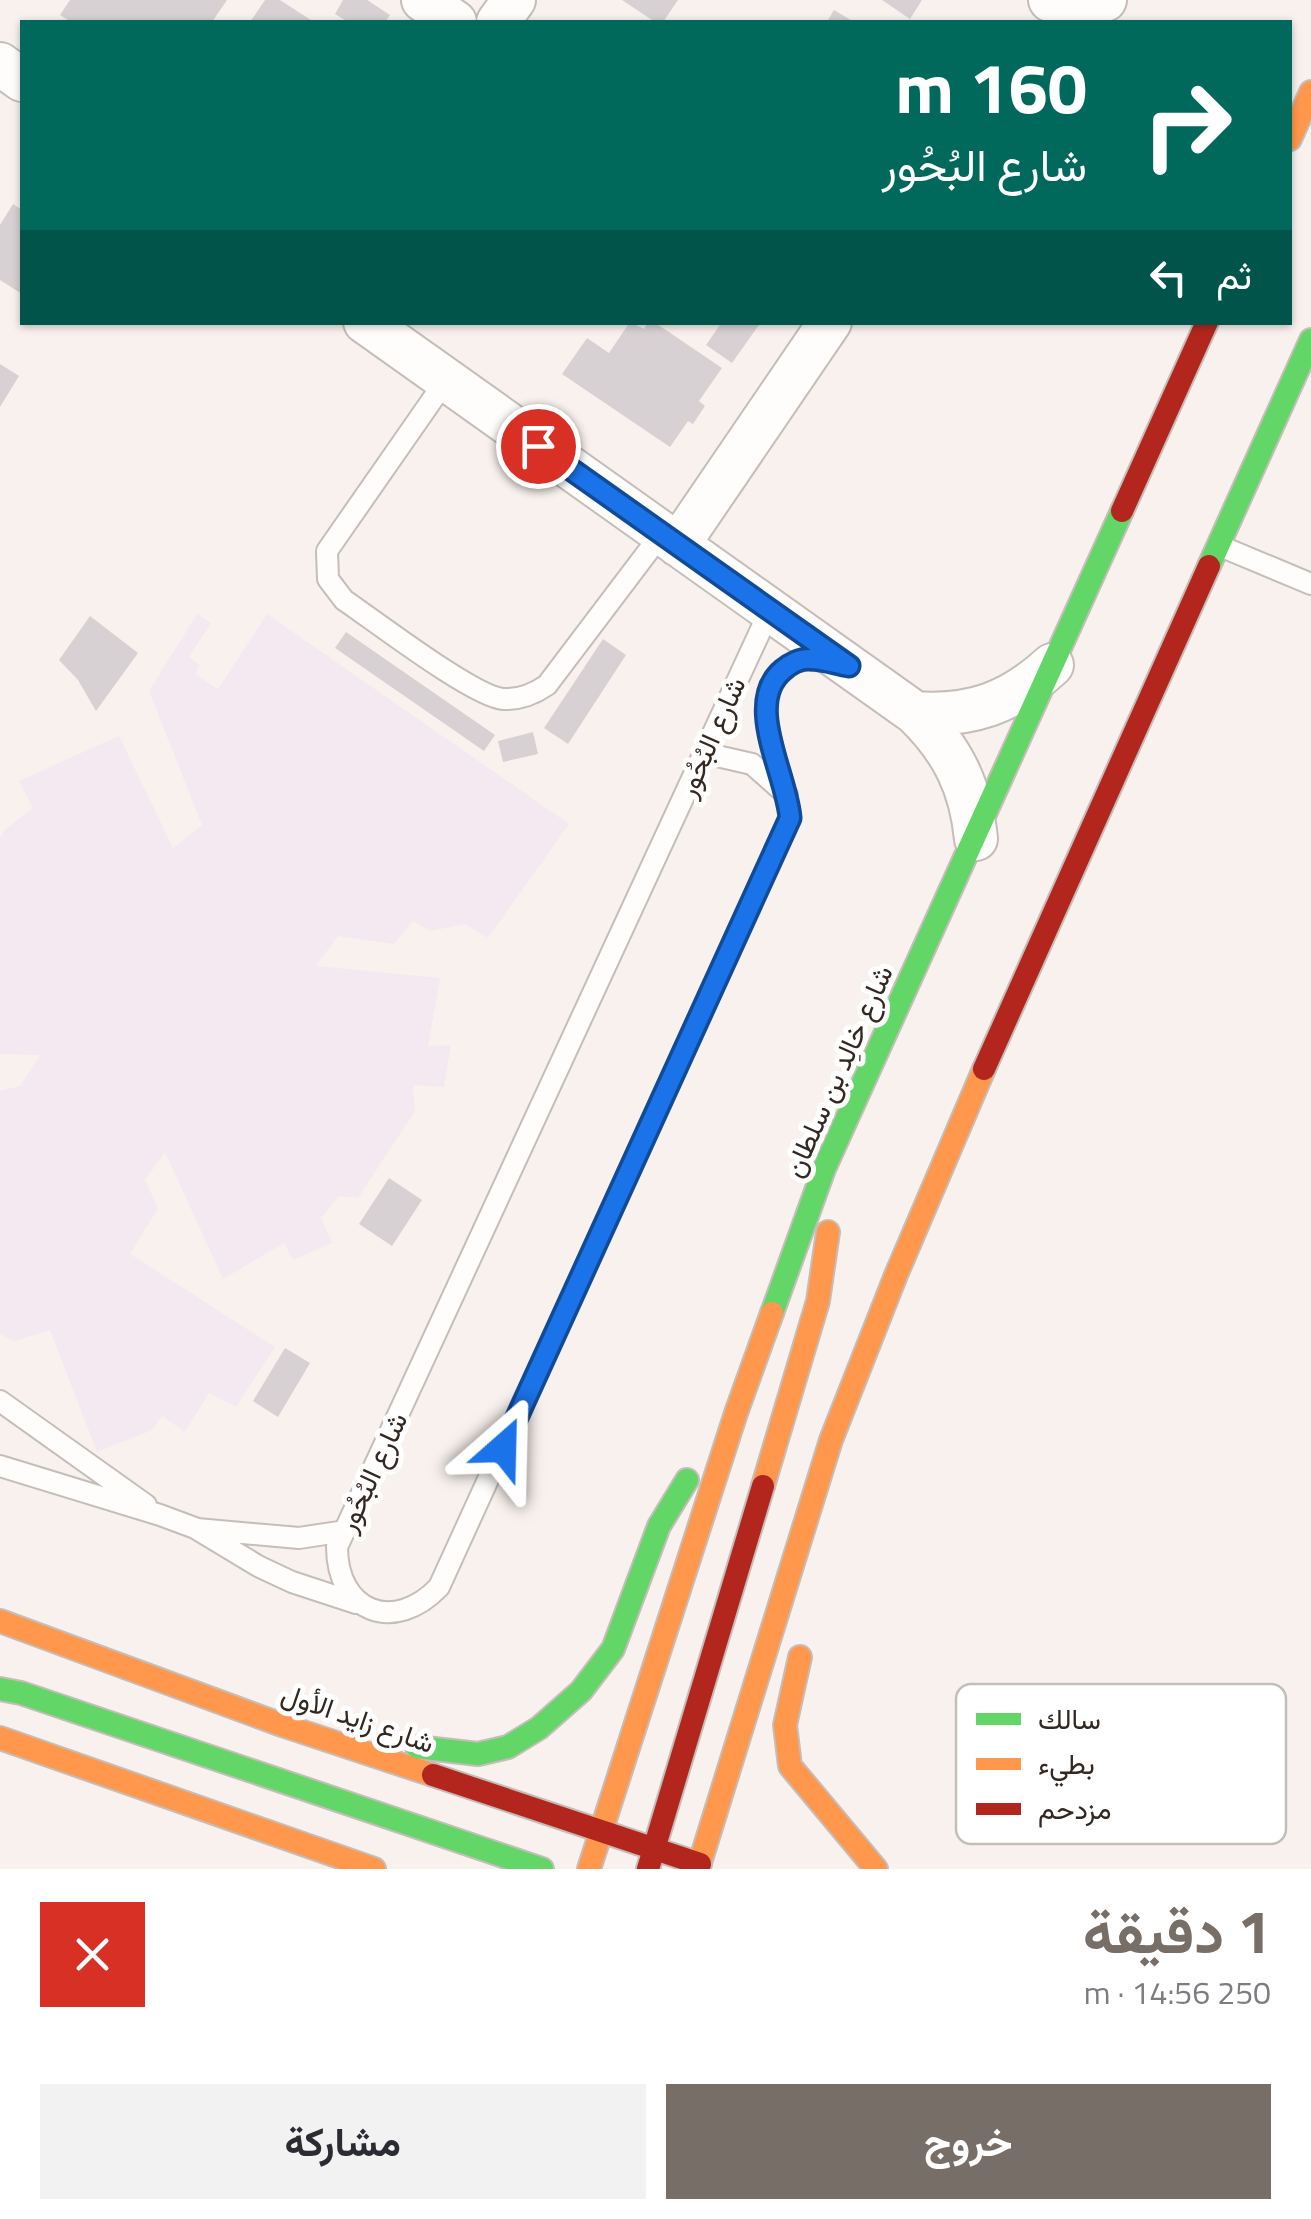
<!DOCTYPE html>
<html lang="ar">
<meta charset="utf-8">
<style>
:root{--surface:#fff;--page:#f2f2f3;--text:#2b2b33;--muted:#7c7c81;--accent:#786e68}
body{margin:0;font-family:"Titillium Web",Vazirmatn,sans-serif;background:var(--page);color:var(--text);direction:rtl;height:100vh;display:flex;flex-direction:column;font-size:38px;white-space:nowrap}
*{box-sizing:border-box;margin:0}
p{font-size:32px;color:var(--muted)}
.icon{flex:none;width:55px;height:55px;fill:none;stroke:currentColor;stroke-width:2;stroke-linecap:round;stroke-linejoin:round}
.map{position:relative;height:1869px;overflow:hidden;direction:ltr}
.sheet{display:flex;flex-direction:column;background:var(--surface);flex:1}
.sheet>*{flex:none}
.top-card{position:absolute;left:20px;top:20px;width:1272px;height:305px;border-radius:0px;box-shadow:0 2px 8px #0004;direction:rtl;background:#00695c;color:#fff;overflow:hidden}
.pin{position:absolute;display:grid;place-items:center;width:85px;height:85px;color:#fff;margin:-42px;border:5px solid #fff;border-radius:50%;box-shadow:0 2px 10px #0007}
.me{position:absolute;width:110px;margin:-55px;rotate:25deg;stroke-linejoin:round;filter:drop-shadow(0 0 8px #0008)}
.turn{display:flex;align-items:center;gap:35px;height:210px;padding:0 40px;font-size:45px}
.turn .icon{width:130px;height:130px;stroke-width:2.5}
.turn b{display:block;font-size:70px;line-height:85px}
.then{display:flex;align-items:center;height:95px;padding:0 40px;background:#0003;gap:20px;font-size:38px}
.round{display:grid;place-items:center;flex:none;width:105px;height:105px;border-radius:0px;background:var(--page)}
.overview{display:flex;align-items:center;justify-content:space-between;height:170px;padding:0 40px}
h1{font-size:60px;font-weight:700;line-height:75px;color:var(--accent)}
.primary-button{display:flex;gap:20px;margin-top:auto;padding:20px 40px}
.primary-button a{flex:1;height:115px;border-radius:0px;background:var(--accent);color:#fff;font-size:40px;font-weight:700;line-height:115px;text-align:center}
.primary-button a+a{background:var(--page);color:var(--text)}
.map>svg:first-child{display:block}
.education{fill:#f5e9f1}
.building{fill:#d8d1d4}
.lines{fill:none;stroke-linecap:round;stroke-linejoin:round}
.lane-casing{stroke:#c5bdb8;stroke-width:24}
.street-casing{stroke:#c5bdb8;stroke-width:46}
.fast-casing{stroke:#c5bdb8;stroke-width:26}
.slow-casing{stroke:#c5bdb8;stroke-width:26}
.jam-casing{stroke:#c5bdb8;stroke-width:26}
.lane{stroke:#fefdfc;stroke-width:20}
.street{stroke:#fefdfc;stroke-width:42}
.fast{stroke:#63d668;stroke-width:22}
.slow{stroke:#ff974d;stroke-width:22}
.jam{stroke:#b3261e;stroke-width:22}
.route-casing{stroke:#114b97;stroke-width:25}
.route{stroke:#1a73e8;stroke-width:18}
.labels{text-anchor:middle;stroke-width:10;stroke-linejoin:round;paint-order:stroke}
.street-label{font-size:28px;fill:#332721;stroke:#fff}
.key{fill:#fff;stroke:#c2bebc;stroke-width:2.5}
.key-label{font-size:28px;fill:#332721}
</style>
<div class="map">
<svg width="1311" height="1869" viewBox="0 0 1311 1869">
<rect width="100%" height="100%" fill="#f8f1ed"/>
<path class="education" d="M197,614L211,623L189,657L200,665L195,674L218,689L267,614L569,824L488,938L465,924L430,931L413,921L394,944L338,936L316,966L440,978L428,1046L451,1045L444,1087L413,1085L415,1111L358,1198L339,1196L321,1218L332,1243L293,1260L284,1243L223,1279L165,1152L145,1180L158,1208L130,1254L275,1347L236,1407L209,1393L185,1432L162,1416L152,1430L97,1452L50,1330L15,1341L0,1334V1091L20,1086L40,1055L0,1054V838L5,830L33,808L19,781L119,736L173,848L202,825L149,691Z"/>
<path class="building" d="M70,0H227L212,22H71L60,15Z
M265,0H280L314,22H250Z
M343,0H367L390,15L385,22H348L335,14Z
M622,0H678L663,22H655Z
M882,0H922L910,19Z
M834,10L854,22H833L828,20Z
M13,204L22,210V294L0,280V225Z
M630,322L644,329L648,322H654L722,368L699,401L705,406L693,424L688,421L670,447L562,374L587,338L609,353Z
M722,322H761L732,363L706,345Z
M0,364L19,376L0,407Z
M90,616L138,653L96,711L78,680L59,660Z
M346,632L495,735L484,751L335,648Z
M603,639L626,655L568,744L544,728Z
M533,732L538,754L503,762L498,741Z
M389,1178L422,1200L392,1246L359,1224Z
M285,1348L310,1363L278,1417L253,1401Z"/>
<g class="lines">
<defs>
<path id="lane" d="M446,380L327,551L328,579L344,600C375,621 474,697 503,699C520,700 534,694 547,685L662,533
M1220,546L1311,584
M770,610L337,1547C337,1612 394,1634 439,1587L790,818C787,776 747,708 778,674C793,658 808,658 828,662
M704,753L752,764L787,795
M0,1401L146,1505
M0,1466L160,1515L195,1528L258,1566L292,1582L356,1603
M197,1529L299,1538L345,1531"/>
<path id="street" d="M423,0L455,22
M1050,0L1074,7L1105,0
M498,22L514,0
M0,64L22,80
M365,322L915,713C953,750 971,787 976,839
M678,545L830,322
M915,713C971,717 1011,703 1052,665"/>
<path id="fast" d="M1209,566L1311,340
M772,1313L824,1169L1122,511
M0,1689L21,1693L542,1869
M417,1747L478,1754L508,1747L539,1728L581,1691L613,1649L659,1526L687,1480"/>
<path id="slow" d="M1290,139L1311,92
M763,1486L818,1301L828,1232
M0,1621L282,1725L433,1775
M800,1657L785,1725L790,1766L876,1869
M0,1738L374,1869
M589,1869L736,1413L772,1313
M698,1869L831,1440L896,1275L984,1069"/>
<path id="jam" d="M1122,511L1207,322
M984,1069L1209,566
M433,1775L700,1864
M648,1869L763,1486"/>
</defs>
<use href="#lane" class="lane-casing"/>
<use href="#street" class="street-casing"/>
<use href="#fast" class="fast-casing"/>
<use href="#slow" class="slow-casing"/>
<use href="#jam" class="jam-casing"/>
<use href="#lane" class="lane"/>
<use href="#street" class="street"/>
<use href="#fast" class="fast"/>
<use href="#slow" class="slow"/>
<use href="#jam" class="jam"/>
</g>
<g class="lines">
<defs>
<path id="route" d="M503,1448L790,818C787,775 743,703 783,670C790,664 801,658 811,659C823,659 837,664 849,666L538,446"/>
</defs>
<use href="#route" class="route-casing"/>
<use href="#route" class="route"/>
</g>
<g class="labels">
<g class="street-label">
<text transform="translate(711 737) rotate(-66)" y="10">شارع البُحُور</text>
<text transform="translate(838 1071) rotate(-66)" y="10">شارع خالِد بن سلطان</text>
<text transform="translate(372 1472) rotate(-65)" y="10">شارع البُحُور</text>
<text transform="translate(358 1718) rotate(19)" y="10">شارع زايد الأول</text>
</g>
</g>
<rect x="956" y="1684" width="330" height="160" rx="15" class="key"/>
<rect x="976" y="1713" width="45" height="12" fill="#63d668"/>
<rect x="976" y="1758" width="45" height="12" fill="#ff974d"/>
<rect x="976" y="1803" width="45" height="12" fill="#b3261e"/>
<g class="key-label">
<text x="1038" y="1729">سالك</text>
<text x="1038" y="1774">بطيء</text>
<text x="1038" y="1819">مزدحم</text>
</g>
</svg>
<div class="pin" style="left:538px;top:446px;background:#d93025"><svg class="icon" aria-label="arrive" viewBox="0 0 24 24"><path d="M6 21V4h12l-3 4 3 4H6"/></svg></div>
<svg class="me" style="left:503px;top:1448px" viewBox="-20 -20 40 40"><path d="M0-17L14 15 0 8-14 15z" fill="#1a73e8" stroke="#fff" stroke-width="4"/></svg>
<div class="top-card">
<div class="turn"><svg class="icon" aria-label="right" viewBox="0 0 24 24"><path d="M7 20v-9h11M14 6l5 5-5 5"/></svg><div><b>160 m</b>شارع البُحُور</div></div>
<div class="then">ثم<svg class="icon" aria-label="left" viewBox="0 0 24 24"><path d="M17 20v-9H6M10 6l-5 5 5 5"/></svg></div>
</div>
</div>
<section class="sheet">
<div class="overview"><div><h1>1 دقيقة</h1><p>250 m · 14:56</p></div><a class="round" style="background:#d93025;color:#fff"><svg class="icon" aria-label="close" viewBox="0 0 24 24"><path d="M6 6l12 12M18 6L6 18"/></svg></a></div>
<div class="primary-button"><a>خروج</a><a>مشاركة</a></div>
</section>
